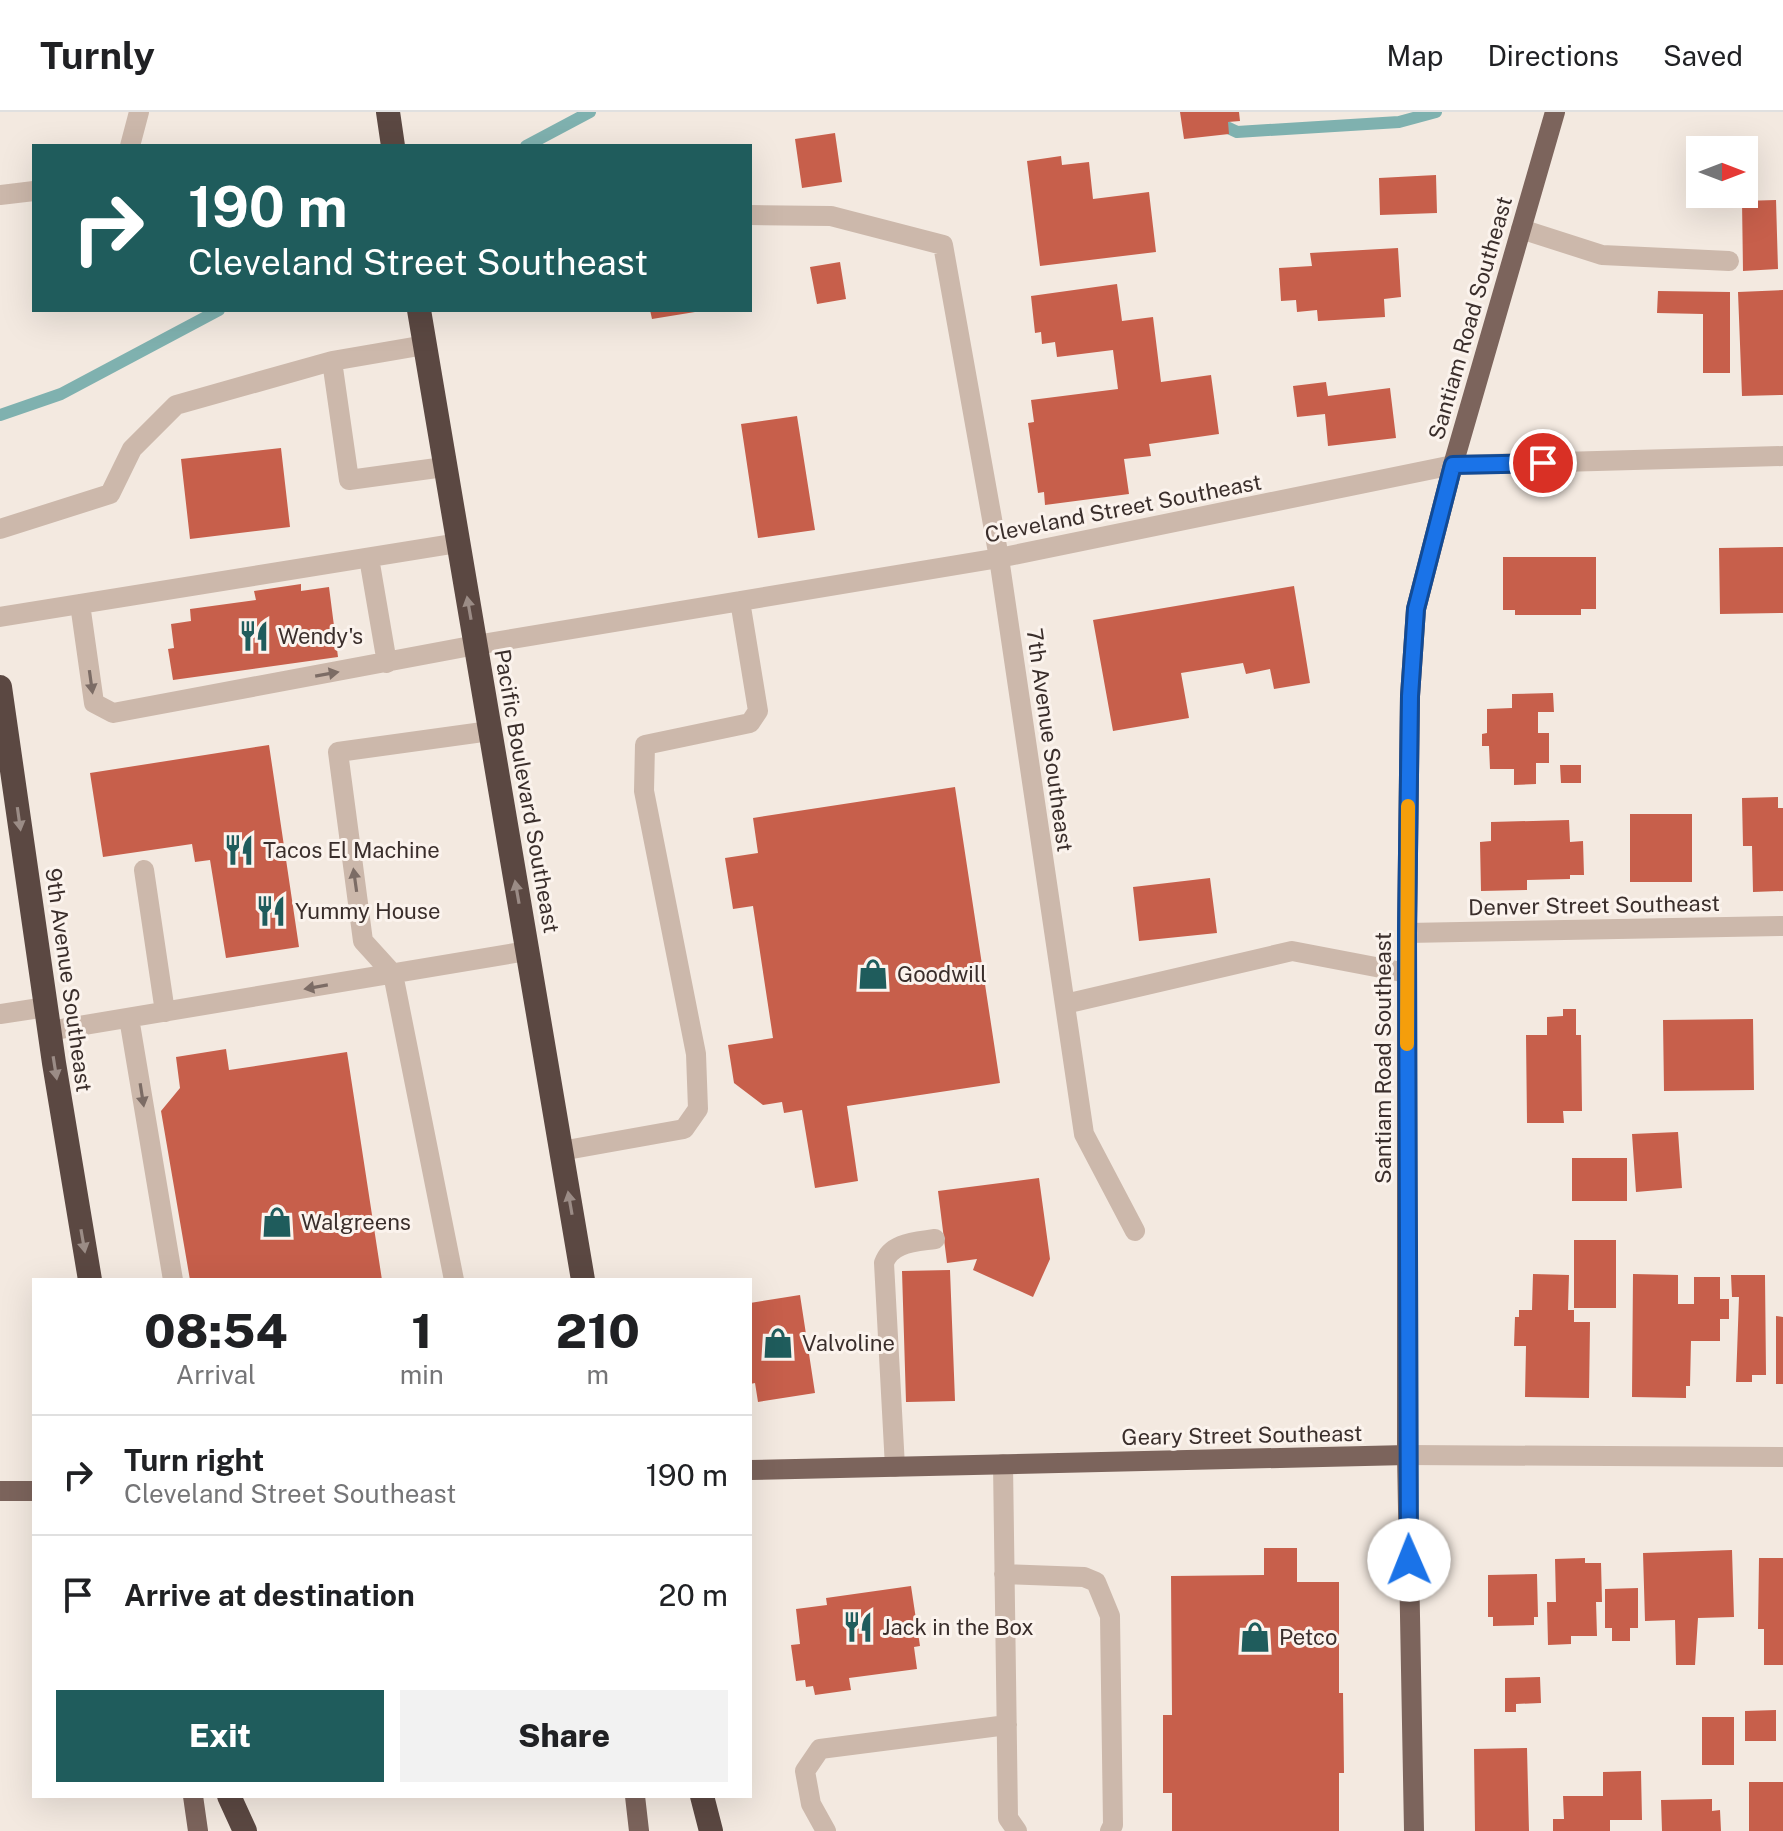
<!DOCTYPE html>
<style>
:root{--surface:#fff;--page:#f2f2f2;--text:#202124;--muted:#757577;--line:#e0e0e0;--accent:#1f5c5c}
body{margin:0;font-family:"Public Sans",sans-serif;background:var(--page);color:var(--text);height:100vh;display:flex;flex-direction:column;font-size:30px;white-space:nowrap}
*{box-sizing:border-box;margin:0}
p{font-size:26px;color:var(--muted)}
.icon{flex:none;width:44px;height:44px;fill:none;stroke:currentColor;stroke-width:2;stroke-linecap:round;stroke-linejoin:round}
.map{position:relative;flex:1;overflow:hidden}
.panel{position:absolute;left:32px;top:1166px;width:720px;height:520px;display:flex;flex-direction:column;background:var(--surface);border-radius:0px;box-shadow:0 8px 32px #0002}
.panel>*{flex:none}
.guide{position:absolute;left:32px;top:32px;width:720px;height:168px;border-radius:0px;box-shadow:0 8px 32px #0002;background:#1f5c5c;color:#fff;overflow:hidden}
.needle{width:52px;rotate:90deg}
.tools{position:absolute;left:1686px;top:24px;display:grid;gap:16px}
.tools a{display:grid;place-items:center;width:72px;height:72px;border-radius:0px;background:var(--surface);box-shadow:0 8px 32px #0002;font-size:40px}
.pin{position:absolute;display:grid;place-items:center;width:68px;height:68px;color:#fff;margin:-34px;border:4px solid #fff;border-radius:50%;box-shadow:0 2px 8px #0007}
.me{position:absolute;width:88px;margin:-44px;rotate:359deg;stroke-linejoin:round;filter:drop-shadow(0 0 6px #0008)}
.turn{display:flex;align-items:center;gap:28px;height:168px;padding:0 24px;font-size:36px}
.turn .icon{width:104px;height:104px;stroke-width:2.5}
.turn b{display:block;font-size:56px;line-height:68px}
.eta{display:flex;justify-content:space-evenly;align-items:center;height:136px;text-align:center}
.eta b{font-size:48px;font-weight:800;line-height:56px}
.cta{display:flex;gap:16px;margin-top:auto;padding:16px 24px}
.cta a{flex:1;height:92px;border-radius:0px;background:var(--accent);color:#fff;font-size:32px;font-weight:800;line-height:92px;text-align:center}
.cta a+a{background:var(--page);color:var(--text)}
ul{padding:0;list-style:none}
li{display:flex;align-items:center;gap:24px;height:120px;padding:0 24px;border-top:2px solid var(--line)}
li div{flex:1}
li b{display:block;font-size:30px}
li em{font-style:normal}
header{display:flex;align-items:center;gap:48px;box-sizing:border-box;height:112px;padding:0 40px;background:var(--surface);border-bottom:2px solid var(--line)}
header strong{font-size:38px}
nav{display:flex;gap:44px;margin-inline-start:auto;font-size:28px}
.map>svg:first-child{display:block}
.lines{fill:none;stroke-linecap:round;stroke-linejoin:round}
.stream{stroke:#7fb1af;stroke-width:12}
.building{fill:#c75f4b}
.minor{stroke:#ccb8ab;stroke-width:20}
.major{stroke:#7c645c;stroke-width:20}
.highway{stroke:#5b4842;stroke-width:24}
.oneway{fill:#9b8c86}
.oneway2{fill:#7c6c65}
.route-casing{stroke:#114b97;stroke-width:20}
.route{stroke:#1a73e8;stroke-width:14}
.slow{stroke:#f59e0b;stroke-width:14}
.labels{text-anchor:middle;stroke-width:6;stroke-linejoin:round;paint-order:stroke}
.street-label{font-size:22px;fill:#3a2e2b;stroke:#fbf3ed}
.poi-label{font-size:22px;fill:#3a2e2b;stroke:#fbf3ed;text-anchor:start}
</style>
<header>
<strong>Turnly</strong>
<nav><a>Map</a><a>Directions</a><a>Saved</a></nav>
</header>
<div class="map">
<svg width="1783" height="1719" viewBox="0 0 1783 1719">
<rect width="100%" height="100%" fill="#f3e9e0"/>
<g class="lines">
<path class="stream" d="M1195,0L1237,20L1399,10L1436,0
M526,34L590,0
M0,303L61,282L219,198"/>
</g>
<path class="building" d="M1180,0H1239L1240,9L1228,10L1229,22L1184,27Z
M835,21L842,70L802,76L795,27Z
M1061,44L1062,53L1089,50L1093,87L1149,80L1156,140L1040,154L1027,49Z
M1436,63L1437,101L1380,103L1379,66Z
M1776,88L1778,157L1743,159L1742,89Z
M1398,136L1401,185L1384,187L1385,205L1318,209L1317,198L1297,200L1296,188L1281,189L1279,156L1312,154L1310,141Z
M840,150L846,187L817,192L810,155Z
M1117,172L1122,209L1153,205L1161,270L1211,263L1219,322L1149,332L1151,344L1124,347L1129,382L1045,393L1044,380L1038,381L1028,311L1034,310L1031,288L1118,277L1113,238L1057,245L1055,230L1042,232L1041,220L1035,221L1031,184Z
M1783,178V283L1742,284L1738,180Z
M1658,179L1730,180V261H1703V202L1657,201Z
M650,198H695V200L652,207Z
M1326,270L1328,284L1390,276L1396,326L1328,334L1325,302L1297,305L1293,274Z
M797,304L815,418L758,426L741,312Z
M281,336L290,415L190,427L181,347Z
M1783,435V501L1720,502L1719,436Z
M1503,445H1596V497H1581V503H1515V498H1503Z
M301,472V479L329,475L338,545L173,568L168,537L174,536L171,512L191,509L190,497L256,488L254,479Z
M1294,474L1310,571L1274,577L1270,557L1246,562L1243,551L1181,561L1189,606L1113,619L1093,508Z
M1553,581L1554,600H1538V621H1549V651H1536V672L1514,673V657H1490L1489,634H1482V622L1487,621V597L1512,596V582Z
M269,633L299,835L226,846L210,748L195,750L192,732L103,745L90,661Z
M1560,653H1581V671H1561Z
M955,675L1000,971L847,994L858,1069L815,1076L802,998L784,1001L782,990L763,993L734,971L728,933L773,926L753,794L733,797L725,746L758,741L753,706Z
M1778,685V696H1783V779L1753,780L1752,734H1743L1742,686Z
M1630,702H1692V770H1630Z
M1569,708L1570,730L1583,729L1584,763H1570V767L1527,768V778L1481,779L1480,730L1491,729V710Z
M1210,766L1217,821L1139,829L1133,775Z
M1563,897H1576V923H1581L1582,999H1563L1564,1011H1527L1526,923H1547V905L1563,904Z
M1753,907L1754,978L1664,979L1663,908Z
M226,937L229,958L347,940L382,1168H190L161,999L180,976L176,945Z
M1678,1020L1682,1076L1636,1080L1632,1022Z
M1572,1046H1627V1089H1572Z
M1039,1066L1050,1147L1033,1185L973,1158L977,1147L947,1151L938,1079Z
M1574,1128H1616V1196H1574Z
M950,1158L955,1289L906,1290L902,1159Z
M1533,1162L1569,1163L1568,1198H1574V1210H1590L1589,1286L1525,1285L1526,1234H1514L1515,1205H1519V1198H1532Z
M1633,1162L1678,1163V1192H1694V1165H1720V1187H1729V1207H1720V1229H1691L1690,1274H1686V1286L1632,1285Z
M1731,1163H1765L1766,1263H1752V1270H1736L1739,1185H1732Z
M800,1183L815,1281L758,1290L755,1271L750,1272V1191Z
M1776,1204L1783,1205V1272H1776Z
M1264,1436H1297V1470H1339V1581H1343L1344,1661H1339V1719H1172V1681H1163V1603H1172L1171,1464L1264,1463Z
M1732,1438L1734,1505L1698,1506L1695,1553H1676L1675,1508L1645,1509L1643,1441Z
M1585,1446V1451H1601L1602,1490H1596L1597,1524H1571V1532L1548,1533L1547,1490H1556L1555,1447Z
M1759,1446H1783V1553H1764V1517H1758Z
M1537,1462L1538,1505H1534V1513L1493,1514V1505H1488V1463Z
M911,1474L920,1534L914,1535L917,1557L849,1566L851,1578L815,1583L813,1574L806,1575L805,1568L796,1569L791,1533L800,1532L796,1497L827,1493L826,1486Z
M1638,1476V1516H1630V1529H1612V1516H1605V1477Z
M1540,1565L1541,1591L1516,1592V1600H1505V1566Z
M1776,1598V1629H1745V1599Z
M1702,1605H1734V1653H1702Z
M1527,1636L1529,1719H1475L1474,1637Z
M1641,1659L1642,1708H1610V1719H1553V1707H1564L1563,1684H1603V1660Z
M1749,1670H1783V1719H1749Z
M1712,1687V1699L1720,1698L1721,1719H1662L1661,1688Z"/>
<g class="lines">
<path class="minor" d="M130,34L139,0
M0,83L34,79
M750,103L831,104L943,133L999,446L1084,1022L1135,1119
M1521,117L1602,143L1729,149
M332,249L425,233
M0,417L110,382L132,337L176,293L332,249L349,368L444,355
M369,446L387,551
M80,492L94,591L113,601L476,533L999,446L1453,353L1783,344
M0,505L458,431
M144,758L165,900
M1407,821L1783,814
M1065,892L1292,839L1407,861
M0,902L46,895
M129,906L173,1168
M49,919L527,839
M561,1039L684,1017L698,997L696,942L644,679L645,633L750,611L758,599L740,489
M454,1168L393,862L363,829L338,640L490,619
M1407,1343L1783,1345
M1003,1352L1008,1706L1017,1719
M895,1355L884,1151C891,1130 916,1130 935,1127
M1004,1462L1084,1465L1096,1470L1110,1504L1113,1713L1110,1719
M826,1719L811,1692L805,1659L820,1637L1007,1613"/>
<path class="major" d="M750,1358L1407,1343
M0,1379H34
M193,1684L198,1719
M635,1684L639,1719
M1414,1719L1407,1343V821L1410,584L1416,497L1453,353L1555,0"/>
<path class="highway" d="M388,0L393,34
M419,198L583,1168
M0,575L54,951L90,1168
M229,1684L245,1719
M702,1684L711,1719"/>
</g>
<defs><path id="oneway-solid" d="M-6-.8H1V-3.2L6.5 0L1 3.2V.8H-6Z" transform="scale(2)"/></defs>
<g class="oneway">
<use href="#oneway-solid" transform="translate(469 496) rotate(-100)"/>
<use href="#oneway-solid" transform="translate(19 707) rotate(82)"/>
<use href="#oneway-solid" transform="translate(517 780) rotate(-100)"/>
<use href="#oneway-solid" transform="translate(55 956) rotate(81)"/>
<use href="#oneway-solid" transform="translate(570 1091) rotate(-100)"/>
<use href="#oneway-solid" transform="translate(83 1129) rotate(80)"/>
</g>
<g class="oneway2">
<use href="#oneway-solid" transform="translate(327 562) rotate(-10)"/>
<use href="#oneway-solid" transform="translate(91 570) rotate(82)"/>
<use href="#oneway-solid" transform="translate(355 768) rotate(-98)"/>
<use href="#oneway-solid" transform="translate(316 875) rotate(170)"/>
<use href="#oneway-solid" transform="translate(142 983) rotate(81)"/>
</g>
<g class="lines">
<defs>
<path id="route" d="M1409,1448L1407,821L1410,584L1416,497L1453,353L1543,351"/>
</defs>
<use href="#route" class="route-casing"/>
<use href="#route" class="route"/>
<path class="slow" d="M1407,932L1408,694"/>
</g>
<defs>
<symbol id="restaurant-bare" viewBox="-9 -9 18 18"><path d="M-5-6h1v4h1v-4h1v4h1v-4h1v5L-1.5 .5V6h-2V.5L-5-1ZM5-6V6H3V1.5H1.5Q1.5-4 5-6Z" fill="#1f5c5c" stroke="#fbf3ed" stroke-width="2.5" paint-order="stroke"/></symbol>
<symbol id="shop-bare" viewBox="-9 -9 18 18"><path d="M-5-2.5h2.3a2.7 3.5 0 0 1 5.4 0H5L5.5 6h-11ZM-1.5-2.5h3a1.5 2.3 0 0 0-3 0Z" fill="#1f5c5c" stroke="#fbf3ed" stroke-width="2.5" paint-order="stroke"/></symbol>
</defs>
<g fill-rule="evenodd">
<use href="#restaurant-bare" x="232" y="502" width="44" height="44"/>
<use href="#restaurant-bare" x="217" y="716" width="44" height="44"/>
<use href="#restaurant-bare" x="249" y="777" width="44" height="44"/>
<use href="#shop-bare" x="851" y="840" width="44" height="44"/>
<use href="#shop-bare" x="255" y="1088" width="44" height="44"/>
<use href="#shop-bare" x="756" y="1209" width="44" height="44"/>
<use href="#restaurant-bare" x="836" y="1493" width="44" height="44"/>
<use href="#shop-bare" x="1233" y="1503" width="44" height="44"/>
</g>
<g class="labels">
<g class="street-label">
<text transform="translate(1470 206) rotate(-74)" y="8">Santiam Road Southeast</text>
<text transform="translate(1123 396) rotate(-11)" y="8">Cleveland Street Southeast</text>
<text transform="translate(1050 628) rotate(82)" y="8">7th Avenue Southeast</text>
<text transform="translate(527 679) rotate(80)" y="8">Pacific Boulevard Southeast</text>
<text transform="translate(1594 793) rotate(-1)" y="8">Denver Street Southeast</text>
<text transform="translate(69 868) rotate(82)" y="8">9th Avenue Southeast</text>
<text transform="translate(1383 946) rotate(-90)" y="8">Santiam Road Southeast</text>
<text transform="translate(1242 1323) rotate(-1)" y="8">Geary Street Southeast</text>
</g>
<g class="poi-label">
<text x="278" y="532">Wendy's</text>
<text x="263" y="746">Tacos El Machine</text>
<text x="295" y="807">Yummy House</text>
<text x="897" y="870">Goodwill</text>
<text x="301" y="1118">Walgreens</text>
<text x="802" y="1239">Valvoline</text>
<text x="882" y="1523">Jack in the Box</text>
<text x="1279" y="1533">Petco</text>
</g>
</g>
</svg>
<div class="tools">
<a><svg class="needle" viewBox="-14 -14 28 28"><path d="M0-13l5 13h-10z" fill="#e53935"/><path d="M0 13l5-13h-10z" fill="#757577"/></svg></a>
</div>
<div class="pin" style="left:1543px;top:351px;background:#d93025"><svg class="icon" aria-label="arrive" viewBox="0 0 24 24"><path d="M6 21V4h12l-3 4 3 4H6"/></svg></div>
<svg class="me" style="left:1409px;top:1448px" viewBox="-20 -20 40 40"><circle r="19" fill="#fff"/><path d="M0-13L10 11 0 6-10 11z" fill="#1a73e8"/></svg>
<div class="guide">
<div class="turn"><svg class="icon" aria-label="right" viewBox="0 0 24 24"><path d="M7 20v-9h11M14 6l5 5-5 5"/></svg><div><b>190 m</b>Cleveland Street Southeast</div></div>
</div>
<section class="panel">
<div class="eta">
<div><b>08:54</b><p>Arrival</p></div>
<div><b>1</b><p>min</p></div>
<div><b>210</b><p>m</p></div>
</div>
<ul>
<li><svg class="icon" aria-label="right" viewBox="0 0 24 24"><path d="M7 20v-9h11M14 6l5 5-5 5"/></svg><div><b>Turn right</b><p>Cleveland Street Southeast</p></div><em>190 m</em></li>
<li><svg class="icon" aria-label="arrive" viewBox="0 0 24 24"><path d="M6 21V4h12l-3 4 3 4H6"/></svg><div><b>Arrive at destination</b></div><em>20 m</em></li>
</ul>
<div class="cta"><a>Exit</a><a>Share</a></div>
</section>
</div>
